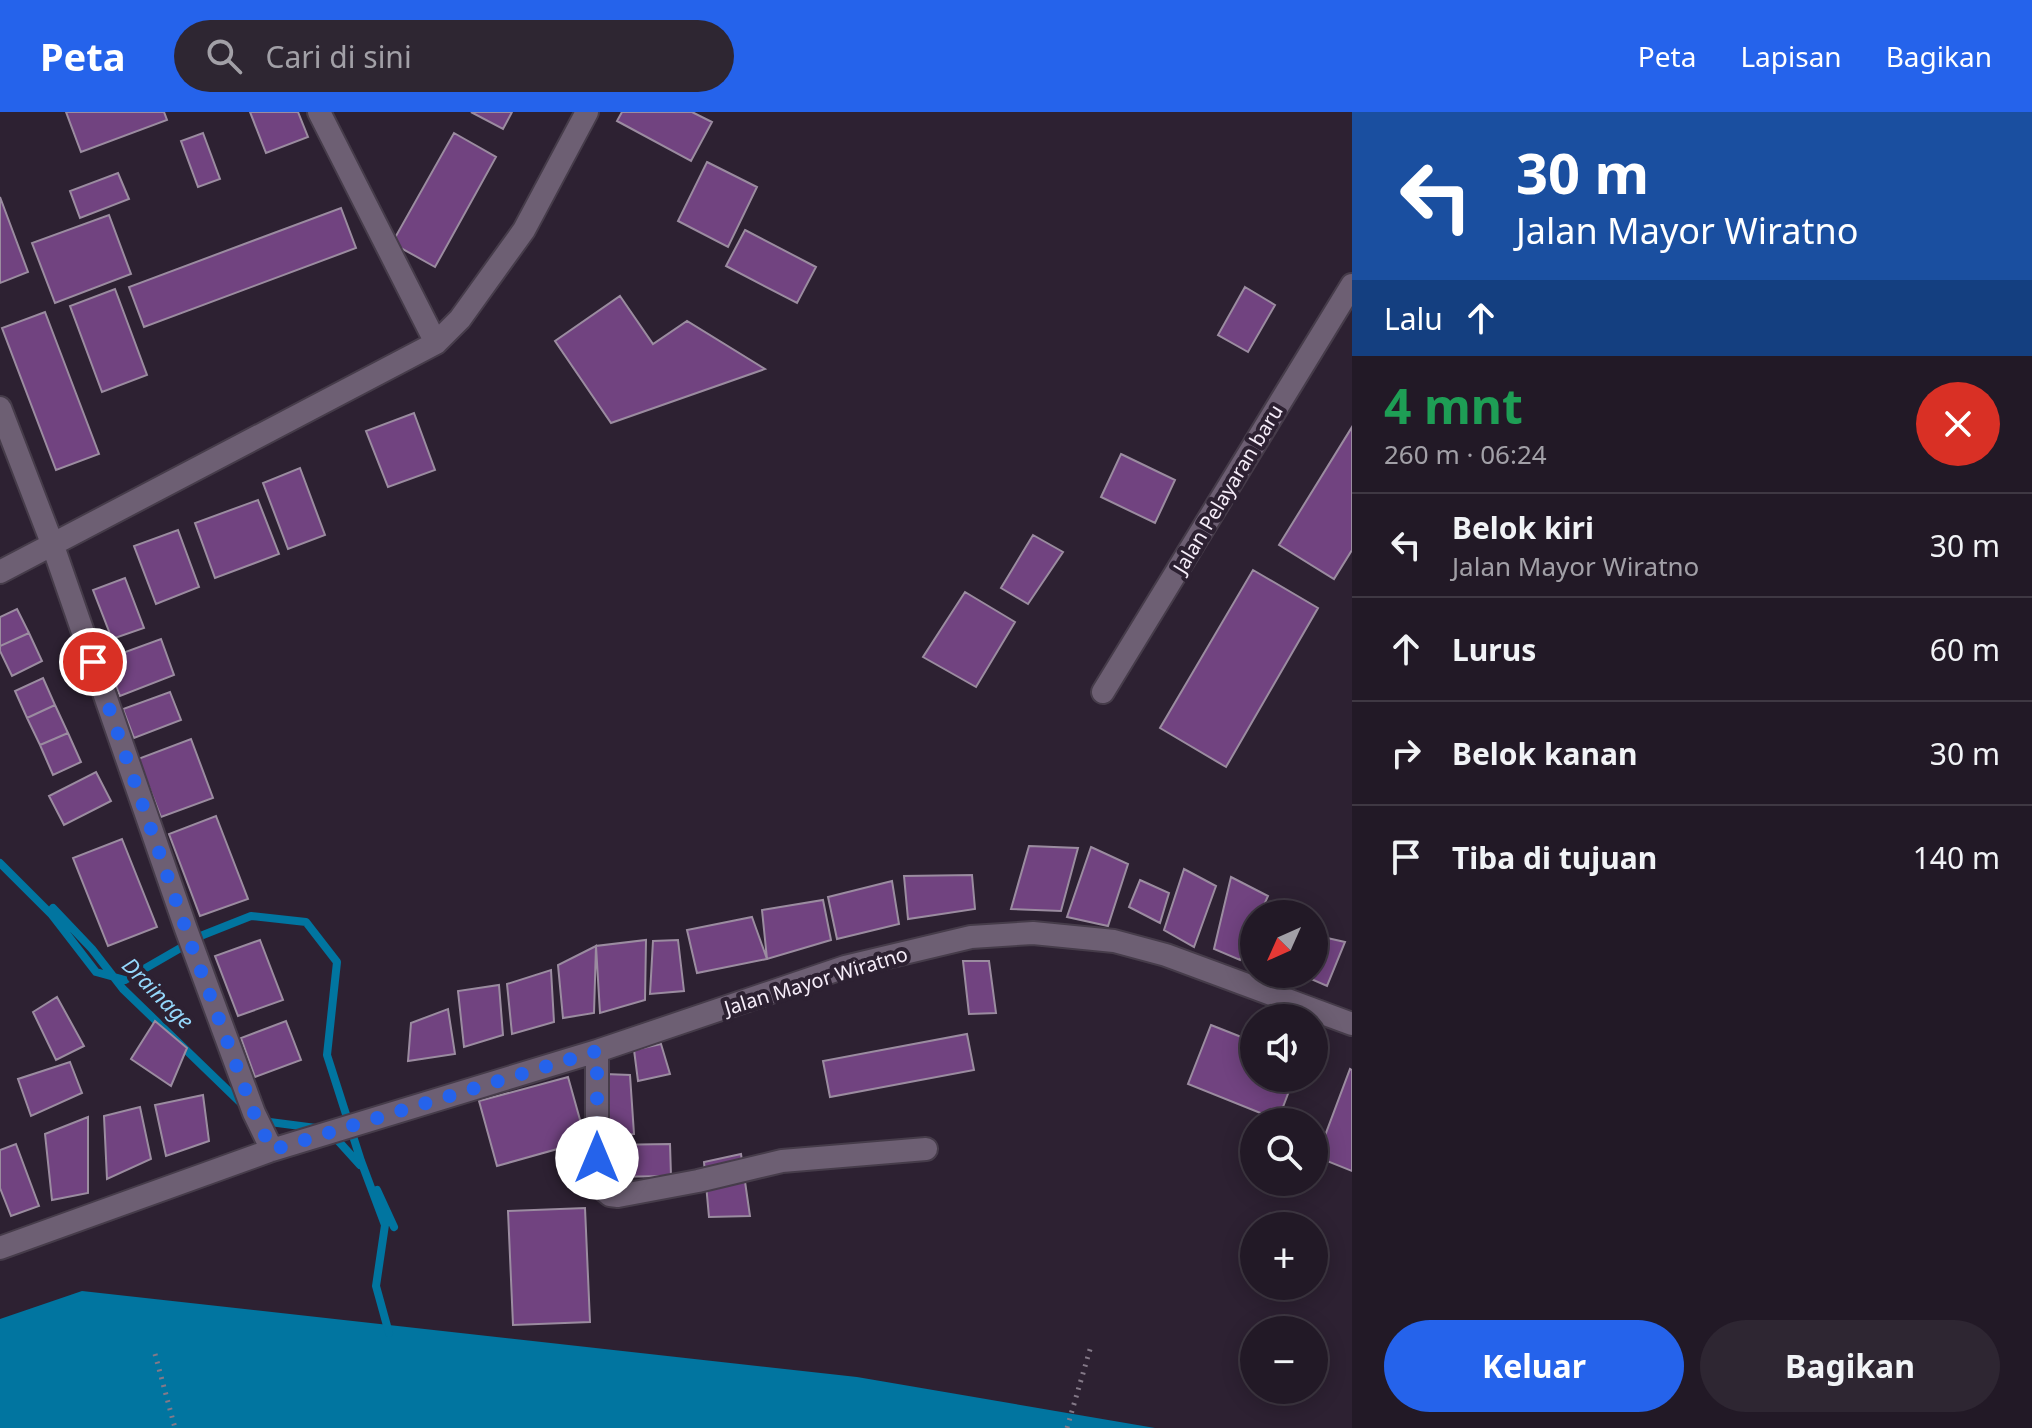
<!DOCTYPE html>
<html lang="id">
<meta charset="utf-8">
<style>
:root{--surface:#221926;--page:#2e2632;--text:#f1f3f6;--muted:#a2a0a7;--line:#3f3843;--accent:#2563eb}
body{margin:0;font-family:"Noto Sans",sans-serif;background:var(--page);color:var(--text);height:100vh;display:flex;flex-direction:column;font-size:30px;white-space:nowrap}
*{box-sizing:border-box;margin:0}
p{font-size:26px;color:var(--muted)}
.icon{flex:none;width:44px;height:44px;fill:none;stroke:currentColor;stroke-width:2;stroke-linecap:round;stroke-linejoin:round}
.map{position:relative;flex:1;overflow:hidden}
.drawer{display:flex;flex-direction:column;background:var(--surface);width:680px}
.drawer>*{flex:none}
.banner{background:#1a4fa0;color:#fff;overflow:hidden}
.needle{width:52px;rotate:225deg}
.buttons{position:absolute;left:1240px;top:788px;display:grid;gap:16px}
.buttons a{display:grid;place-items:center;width:88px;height:88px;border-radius:50%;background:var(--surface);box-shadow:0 4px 20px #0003,0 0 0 2px var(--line);font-size:40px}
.pin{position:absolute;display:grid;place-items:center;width:68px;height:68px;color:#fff;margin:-34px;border:4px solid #fff;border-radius:50%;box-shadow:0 2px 8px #0007}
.me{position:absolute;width:88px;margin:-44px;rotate:0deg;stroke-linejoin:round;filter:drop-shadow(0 0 6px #0008)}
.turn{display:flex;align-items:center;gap:28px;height:168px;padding:0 32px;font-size:36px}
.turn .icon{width:104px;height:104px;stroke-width:2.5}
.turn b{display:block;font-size:56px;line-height:68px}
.then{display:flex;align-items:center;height:76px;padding:0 32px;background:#0003;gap:16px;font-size:30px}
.round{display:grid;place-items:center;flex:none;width:84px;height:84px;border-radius:42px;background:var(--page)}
.summary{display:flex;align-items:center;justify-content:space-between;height:136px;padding:0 32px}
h1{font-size:48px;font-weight:700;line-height:60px;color:#1e9e55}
.cta{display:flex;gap:16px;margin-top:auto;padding:16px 32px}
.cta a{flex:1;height:92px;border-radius:48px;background:var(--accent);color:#fff;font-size:32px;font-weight:700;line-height:92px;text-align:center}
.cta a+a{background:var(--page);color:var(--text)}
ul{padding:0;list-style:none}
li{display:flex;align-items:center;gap:24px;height:104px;padding:0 32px;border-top:2px solid var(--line)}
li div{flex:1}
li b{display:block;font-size:30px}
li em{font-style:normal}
header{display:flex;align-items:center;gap:48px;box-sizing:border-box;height:112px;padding:0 40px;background:var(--accent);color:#fff}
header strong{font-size:38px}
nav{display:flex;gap:44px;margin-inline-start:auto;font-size:28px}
.search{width:560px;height:72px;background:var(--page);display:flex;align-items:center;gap:20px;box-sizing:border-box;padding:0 28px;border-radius:44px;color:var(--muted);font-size:30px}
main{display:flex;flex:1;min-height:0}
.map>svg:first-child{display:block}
.water{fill:#0175a0}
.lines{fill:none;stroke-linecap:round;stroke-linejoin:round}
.stream{stroke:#0175a0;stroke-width:8}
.building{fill:#714380;stroke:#9b8ca0;stroke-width:2}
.minor-casing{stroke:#463c4a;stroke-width:26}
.path{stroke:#847988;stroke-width:5;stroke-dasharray:2 6;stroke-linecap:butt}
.minor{stroke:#6d5f73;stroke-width:22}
.route{stroke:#2563eb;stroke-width:14;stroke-dasharray:0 25.2}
.labels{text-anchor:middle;stroke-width:8;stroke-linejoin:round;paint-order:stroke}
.street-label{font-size:20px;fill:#f6edf9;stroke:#2d2132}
.water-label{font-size:22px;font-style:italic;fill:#95d7fb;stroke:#2d2132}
</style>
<header>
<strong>Peta</strong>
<div class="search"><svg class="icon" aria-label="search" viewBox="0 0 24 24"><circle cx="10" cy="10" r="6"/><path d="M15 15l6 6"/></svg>Cari di sini</div>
<nav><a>Peta</a><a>Lapisan</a><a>Bagikan</a></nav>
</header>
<main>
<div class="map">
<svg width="1352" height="1316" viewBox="0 0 1352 1316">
<rect width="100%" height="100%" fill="#2d2132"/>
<path class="water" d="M82,1179L857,1265L1155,1316H0V1207Z"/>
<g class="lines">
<path class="stream" d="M0,751L52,803L96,860L125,868L203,823L251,804L306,810L337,850L327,943L361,1049L385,1113L376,1174L389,1221
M53,796L92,837L123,877L243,993
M262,1009L316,1016
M332,1022L360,1053
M377,1078L394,1115"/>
</g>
<path class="building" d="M66,0H164L167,8L81,40Z
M250,0H298L308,25L266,41Z
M471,0H512L503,17Z
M622,0H692L712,10L691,49L617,9Z
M203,21L220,67L198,75L181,29Z
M454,21L496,45L435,155L392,131Z
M707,50L757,75L728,135L678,109Z
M118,61L129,87L80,106L70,79Z
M0,85L28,160L0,171Z
M341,96L356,136L144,215L129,175Z
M109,103L131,162L55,191L32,131Z
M745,118L816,155L797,191L726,154Z
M1245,175L1275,193L1248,240L1218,223Z
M115,177L147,263L102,280L70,194Z
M620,184L653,232L687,209L765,257L611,311L555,229Z
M45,200L99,342L56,358L2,216Z
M414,301L435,358L388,375L366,319Z
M1352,315V438L1334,467L1279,433Z
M1121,342L1175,368L1155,411L1101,385Z
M300,356L325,423L288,437L263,371Z
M258,388L279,442L215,466L195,411Z
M178,418L199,475L156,492L134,434Z
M1033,423L1063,440L1028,492L1001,476Z
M1253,458L1318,496L1226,655L1160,616Z
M125,466L144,516L112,527L93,478Z
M965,480L1015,510L976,575L923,545Z
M17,497L29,521L0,534V505Z
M29,521L42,549L12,564L0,539V534Z
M161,527L174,563L120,584L106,547Z
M43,566L55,593L27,606L15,579Z
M170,580L181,608L134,626L123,597Z
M55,593L68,621L40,633L27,606Z
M68,621L81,650L53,663L40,633Z
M191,627L213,686L161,705L138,647Z
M96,660L111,689L64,713L49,684Z
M216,704L248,787L200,804L169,722Z
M122,727L157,815L108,834L73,746Z
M1029,734L1078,736L1061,799L1011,797Z
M1091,735L1128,752L1108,814L1067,805Z
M1184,757L1216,774L1194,835L1164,818Z
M972,763L975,797L908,807L904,764Z
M1231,765L1268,784L1260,802H1254V816L1240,848L1214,837Z
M1140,768L1169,781L1160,811L1129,795Z
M892,769L899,812L837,827L828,785Z
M823,788L831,828L767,847L762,798Z
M752,805L767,847L697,861L687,818Z
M1314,823L1345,830L1327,874L1302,863L1314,862Z
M260,828L283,888L238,904L215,844Z
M646,828L645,888L600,901L596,834Z
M678,828L684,879L650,882L653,829Z
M596,834L594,901L563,906L558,853Z
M963,849H989L996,901L969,902Z
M551,858L554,910L512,922L507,872Z
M499,873L503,923L464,935L458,879Z
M57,885L84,934L56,948L33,900Z
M448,897L455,942L408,949L411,911Z
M155,909L187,936L171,974L131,947Z
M286,909L301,948L255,965L241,926Z
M1211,913L1254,930V966H1294L1278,1008L1188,972Z
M967,922L974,958L830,985L823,949Z
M661,932L670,962L638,969L634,938Z
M70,950L82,981L31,1004L18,967Z
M1350,957L1352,958V1059L1317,1045Z
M605,962L630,963L634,1022L607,1023Z
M568,965L586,1029L497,1054L479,989Z
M203,983L209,1029L166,1044L155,993Z
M140,995L151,1047L107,1067L104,1004Z
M88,1005V1081L52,1088L45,1022Z
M16,1032L39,1094L11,1104L0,1076V1038Z
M670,1032L671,1064L605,1065L604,1033Z
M741,1042L750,1104L709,1105L704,1050Z
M585,1096L590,1210L513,1213L508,1099Z"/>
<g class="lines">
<defs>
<path id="minor" d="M319,0L436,231
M0,296L52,431L186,817L254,1001L272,1038
M0,460L436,231L460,207L524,118L587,0
M1103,580L1352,173
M597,939V1072L610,1083L618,1084L698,1069L782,1049L926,1037
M0,1136L272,1038L597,939L845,855L971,825L1033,821L1114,829L1166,843L1352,912"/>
</defs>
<use href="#minor" class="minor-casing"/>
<path class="path" d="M155,1242L175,1316
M1067,1316L1091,1234"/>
<use href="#minor" class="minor"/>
</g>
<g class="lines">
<path class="route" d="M93,550L192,835L254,1001L272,1038L597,939V1046"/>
</g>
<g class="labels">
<g class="street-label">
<text transform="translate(1228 377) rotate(-59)" y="7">Jalan Pelayaran baru</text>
<text transform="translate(816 869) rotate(-17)" y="7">Jalan Mayor Wiratno</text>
</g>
<g class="water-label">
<text transform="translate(158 881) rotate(45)" y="8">Drainage</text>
</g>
</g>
</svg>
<div class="buttons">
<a><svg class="needle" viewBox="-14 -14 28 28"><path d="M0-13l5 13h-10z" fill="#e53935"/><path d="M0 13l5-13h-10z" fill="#a2a0a7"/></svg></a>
<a><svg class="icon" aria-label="sound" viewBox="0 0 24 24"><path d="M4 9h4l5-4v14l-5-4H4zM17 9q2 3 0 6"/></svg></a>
<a><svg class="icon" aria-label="search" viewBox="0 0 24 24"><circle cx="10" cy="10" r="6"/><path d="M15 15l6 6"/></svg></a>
<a>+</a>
<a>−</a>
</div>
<div class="pin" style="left:93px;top:550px;background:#d93025"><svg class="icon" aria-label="arrive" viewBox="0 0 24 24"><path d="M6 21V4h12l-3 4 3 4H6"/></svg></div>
<svg class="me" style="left:597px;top:1046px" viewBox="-20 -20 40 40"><circle r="19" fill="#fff"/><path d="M0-13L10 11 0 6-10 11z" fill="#2563eb"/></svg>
</div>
<section class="drawer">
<div class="banner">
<div class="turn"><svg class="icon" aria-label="left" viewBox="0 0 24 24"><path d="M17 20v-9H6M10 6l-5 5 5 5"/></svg><div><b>30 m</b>Jalan Mayor Wiratno</div></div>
<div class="then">Lalu<svg class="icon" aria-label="ahead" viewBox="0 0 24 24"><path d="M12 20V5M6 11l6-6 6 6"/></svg></div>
</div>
<div class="summary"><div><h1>4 mnt</h1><p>260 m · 06:24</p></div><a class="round" style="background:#d93025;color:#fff"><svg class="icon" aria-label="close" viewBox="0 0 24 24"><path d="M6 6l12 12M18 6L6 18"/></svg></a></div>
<ul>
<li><svg class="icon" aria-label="left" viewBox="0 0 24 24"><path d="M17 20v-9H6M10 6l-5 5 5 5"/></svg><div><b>Belok kiri</b><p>Jalan Mayor Wiratno</p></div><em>30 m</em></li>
<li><svg class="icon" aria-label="ahead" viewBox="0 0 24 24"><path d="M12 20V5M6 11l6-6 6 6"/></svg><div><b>Lurus</b></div><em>60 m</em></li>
<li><svg class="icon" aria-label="right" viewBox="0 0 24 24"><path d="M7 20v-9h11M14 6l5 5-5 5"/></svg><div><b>Belok kanan</b></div><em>30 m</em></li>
<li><svg class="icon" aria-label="arrive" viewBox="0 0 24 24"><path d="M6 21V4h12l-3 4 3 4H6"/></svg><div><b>Tiba di tujuan</b></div><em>140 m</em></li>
</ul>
<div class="cta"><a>Keluar</a><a>Bagikan</a></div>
</section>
</main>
